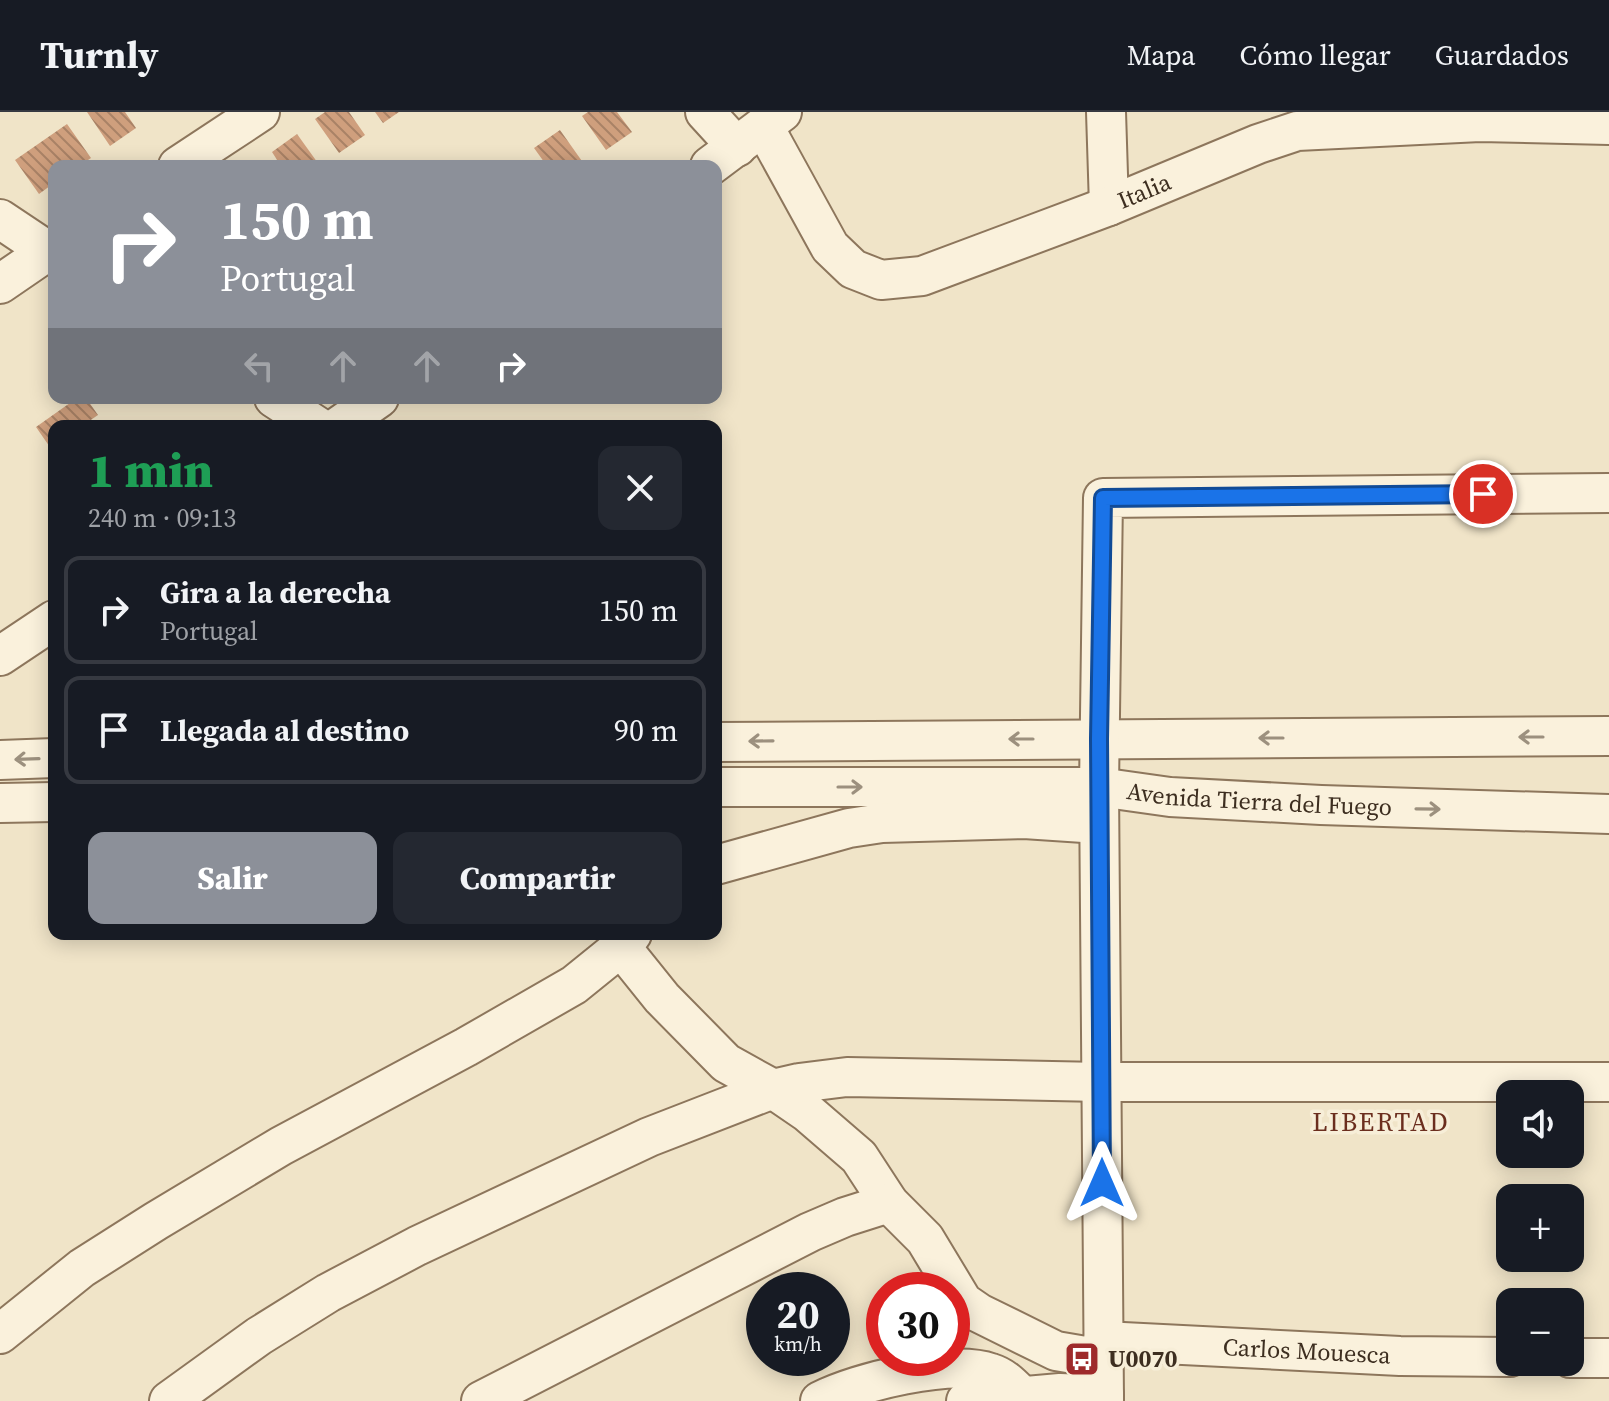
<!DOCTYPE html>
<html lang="es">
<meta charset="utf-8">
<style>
:root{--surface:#171b24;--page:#242831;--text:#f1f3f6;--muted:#9ea1a6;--line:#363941;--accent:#8c9099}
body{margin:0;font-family:"Source Serif 4",serif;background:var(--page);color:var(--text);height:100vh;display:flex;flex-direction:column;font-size:30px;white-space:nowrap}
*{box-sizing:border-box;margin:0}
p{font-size:26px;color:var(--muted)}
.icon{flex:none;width:44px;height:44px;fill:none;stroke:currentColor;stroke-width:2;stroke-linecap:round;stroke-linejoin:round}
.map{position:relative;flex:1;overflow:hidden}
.details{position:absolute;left:48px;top:308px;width:674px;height:520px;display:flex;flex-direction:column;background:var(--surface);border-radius:16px;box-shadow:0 4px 20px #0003}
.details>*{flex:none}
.hud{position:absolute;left:48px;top:48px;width:674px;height:244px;border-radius:16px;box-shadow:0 4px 20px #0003;background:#8c9099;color:#fff;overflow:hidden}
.tools{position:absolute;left:1496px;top:968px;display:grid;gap:16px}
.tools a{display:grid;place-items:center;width:88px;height:88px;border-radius:16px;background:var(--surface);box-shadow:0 4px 20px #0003;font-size:40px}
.speed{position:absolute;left:746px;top:1160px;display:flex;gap:16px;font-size:40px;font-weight:700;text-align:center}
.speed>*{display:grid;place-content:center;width:104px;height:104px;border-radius:50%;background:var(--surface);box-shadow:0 4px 20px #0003;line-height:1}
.speed small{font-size:20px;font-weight:400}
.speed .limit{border:12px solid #d22;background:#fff;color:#111}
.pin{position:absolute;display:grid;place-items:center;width:68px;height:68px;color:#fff;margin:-34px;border:4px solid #fff;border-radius:50%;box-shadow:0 2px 8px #0007}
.me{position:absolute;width:88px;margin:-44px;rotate:0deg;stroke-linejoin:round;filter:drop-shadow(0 0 6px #0008)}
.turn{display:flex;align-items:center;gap:28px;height:168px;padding:0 40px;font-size:36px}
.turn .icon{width:104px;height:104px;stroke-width:2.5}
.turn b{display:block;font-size:56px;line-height:68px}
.lanes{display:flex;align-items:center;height:76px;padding:0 40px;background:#0003;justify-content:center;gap:40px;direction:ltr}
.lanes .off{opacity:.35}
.round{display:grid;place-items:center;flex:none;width:84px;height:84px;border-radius:16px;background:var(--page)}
.head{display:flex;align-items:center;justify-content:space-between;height:136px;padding:0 40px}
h1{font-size:48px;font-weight:800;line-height:60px;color:#1e9e55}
.primary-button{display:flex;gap:16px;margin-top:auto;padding:16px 40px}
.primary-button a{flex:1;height:92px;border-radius:16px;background:var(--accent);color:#fff;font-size:32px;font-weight:800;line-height:92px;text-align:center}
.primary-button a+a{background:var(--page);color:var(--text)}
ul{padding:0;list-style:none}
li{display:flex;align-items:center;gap:24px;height:108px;margin:0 16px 12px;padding:0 24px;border:4px solid var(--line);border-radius:16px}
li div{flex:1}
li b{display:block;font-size:30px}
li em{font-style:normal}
header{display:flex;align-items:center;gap:48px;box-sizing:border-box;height:112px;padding:0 40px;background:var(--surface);border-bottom:2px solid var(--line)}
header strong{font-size:38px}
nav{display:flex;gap:44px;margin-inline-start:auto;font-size:28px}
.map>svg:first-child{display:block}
.building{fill:url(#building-back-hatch)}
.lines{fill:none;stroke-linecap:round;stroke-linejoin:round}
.minor-casing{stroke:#8d765c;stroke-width:42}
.minor{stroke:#faf1dc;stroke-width:38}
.oneway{stroke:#9c907e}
.route-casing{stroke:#114b97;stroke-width:20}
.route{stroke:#1a73e8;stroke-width:14}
.labels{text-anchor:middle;stroke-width:7;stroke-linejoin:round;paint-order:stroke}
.street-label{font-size:24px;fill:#3d2e20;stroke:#f7eed8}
.poi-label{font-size:24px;font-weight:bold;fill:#3d2e20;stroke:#f7eed8;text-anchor:start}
.neighbourhood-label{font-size:26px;letter-spacing:2px;fill:#6b2e1e;stroke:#f7eed8}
</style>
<header>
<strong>Turnly</strong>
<nav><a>Mapa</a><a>Cómo llegar</a><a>Guardados</a></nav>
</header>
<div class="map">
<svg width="1609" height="1289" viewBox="0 0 1609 1289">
<defs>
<pattern id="building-back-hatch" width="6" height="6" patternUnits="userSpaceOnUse" patternTransform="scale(2)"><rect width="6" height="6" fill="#cf9f7d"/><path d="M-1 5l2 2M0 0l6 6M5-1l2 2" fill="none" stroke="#a98266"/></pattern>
</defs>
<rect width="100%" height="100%" fill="#f0e4c8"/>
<path class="building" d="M87,0H125L136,16L110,34Z
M325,0H349L365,23L339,41L315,7Z
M375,0H399L383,11Z
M588,0H617L632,20L606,38L582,4Z
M67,12L91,46L79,54H54V71L39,82L15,48Z
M560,18L584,52L581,54H547L534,36Z
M297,22L320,54H281L272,40Z
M77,286H86L98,303L82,314H54V341L36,315Z"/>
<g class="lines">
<defs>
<g id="minor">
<path d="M705,0L737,35"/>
<path d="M1106,0L1109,94"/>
<path id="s1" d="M764,15L830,135L853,157L881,168L922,164L1109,94L1258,32L1297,19L1480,10L1609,13"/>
<path d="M178,54L260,0"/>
<path d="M710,54L782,0"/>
<path d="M0,107L54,143"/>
<path d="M0,172L54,135"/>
<path d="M274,286L317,314"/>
<path d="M339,314L379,286"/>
<path d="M0,544L54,508"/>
<path d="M716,630L1609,624"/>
<path d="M0,648L54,646"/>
<path id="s2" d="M716,675H1099L1170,685L1321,693L1609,702"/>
<path d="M0,691L54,690"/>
<path d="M716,753L849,716L882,711L1024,707L1099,712"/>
<path d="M621,835L662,886L726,951L773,977L808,1001L859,1045L889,1091L925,1127L963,1190L979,1201L1056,1239L1103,1247"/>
<path d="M0,1222L82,1156L156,1109L281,1034L466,935L574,873L621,835L632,822"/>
<path id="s3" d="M1103,1229L1400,1244L1510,1245"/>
<path d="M1570,1246H1609"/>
<path d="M169,1289L259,1224L328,1181L417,1134L649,1025L773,977L799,971L847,965L1101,970H1609"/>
<path d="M481,1289L810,1120L845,1105L889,1091"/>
<path d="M820,1289C858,1270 950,1247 991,1261C1004,1265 1012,1274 1021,1283"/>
<path d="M966,1289L1060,1281L1104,1283"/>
<path d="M1104,1289L1099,675L1103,386L1609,381"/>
</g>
</defs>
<use href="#minor" class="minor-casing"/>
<use href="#minor" class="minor"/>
</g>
<defs><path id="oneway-shaft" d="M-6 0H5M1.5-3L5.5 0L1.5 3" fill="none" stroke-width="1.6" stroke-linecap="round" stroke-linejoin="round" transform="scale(2)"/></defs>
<g class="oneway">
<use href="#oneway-shaft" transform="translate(1531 625) rotate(180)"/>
<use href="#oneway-shaft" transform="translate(1271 626) rotate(180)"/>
<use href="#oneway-shaft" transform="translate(1021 627) rotate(180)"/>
<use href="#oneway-shaft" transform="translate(761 629) rotate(179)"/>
<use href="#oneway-shaft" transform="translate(27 647) rotate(178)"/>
<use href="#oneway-shaft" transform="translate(850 675)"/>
<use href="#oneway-shaft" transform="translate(1428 697) rotate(1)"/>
</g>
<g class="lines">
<defs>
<path id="route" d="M1102,1071L1099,627L1103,386L1483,382"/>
</defs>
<use href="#route" class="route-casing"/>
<use href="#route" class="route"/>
</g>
<defs>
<symbol id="bus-square" viewBox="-11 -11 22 22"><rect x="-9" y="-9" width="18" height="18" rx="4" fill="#9e2a2b" stroke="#f7eed8"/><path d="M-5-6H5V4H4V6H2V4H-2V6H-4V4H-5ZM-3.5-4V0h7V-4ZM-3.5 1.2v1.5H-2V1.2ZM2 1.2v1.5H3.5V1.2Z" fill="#fff"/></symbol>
</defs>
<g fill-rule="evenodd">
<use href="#bus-square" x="1062" y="1227" width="40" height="40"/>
</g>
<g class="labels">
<g class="street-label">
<text dy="8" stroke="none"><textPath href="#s1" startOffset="478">Italia</textPath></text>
<text dy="8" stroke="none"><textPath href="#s2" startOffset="544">Avenida Tierra del Fuego</textPath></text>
<text dy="8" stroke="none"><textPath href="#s3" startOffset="204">Carlos Mouesca</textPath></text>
</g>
<g class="poi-label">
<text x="1108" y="1255">U0070</text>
</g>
<g class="neighbourhood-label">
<text x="1381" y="1019">LIBERTAD</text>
</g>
</g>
</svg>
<div class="tools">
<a><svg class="icon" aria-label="sound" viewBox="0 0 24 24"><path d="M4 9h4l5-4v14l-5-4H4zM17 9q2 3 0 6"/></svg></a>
<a>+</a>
<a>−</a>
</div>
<div class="speed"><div>20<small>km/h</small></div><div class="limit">30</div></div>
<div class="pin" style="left:1483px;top:382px;background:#d93025"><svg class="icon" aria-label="arrive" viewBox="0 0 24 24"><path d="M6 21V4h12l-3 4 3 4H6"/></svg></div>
<svg class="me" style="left:1102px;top:1071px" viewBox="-20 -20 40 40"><path d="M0-17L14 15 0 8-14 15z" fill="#1a73e8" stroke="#fff" stroke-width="4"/></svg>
<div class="hud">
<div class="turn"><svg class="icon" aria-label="right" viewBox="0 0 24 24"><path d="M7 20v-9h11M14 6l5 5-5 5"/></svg><div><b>150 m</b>Portugal</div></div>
<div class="lanes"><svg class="icon off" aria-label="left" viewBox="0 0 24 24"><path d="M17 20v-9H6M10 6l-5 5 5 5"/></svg><svg class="icon off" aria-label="ahead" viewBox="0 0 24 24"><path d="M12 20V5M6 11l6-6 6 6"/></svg><svg class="icon off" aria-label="ahead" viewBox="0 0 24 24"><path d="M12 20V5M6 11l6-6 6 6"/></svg><svg class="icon" aria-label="right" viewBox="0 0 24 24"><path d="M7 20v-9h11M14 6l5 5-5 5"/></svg></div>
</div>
<section class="details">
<div class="head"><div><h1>1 min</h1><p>240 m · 09:13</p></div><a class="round"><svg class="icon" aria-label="close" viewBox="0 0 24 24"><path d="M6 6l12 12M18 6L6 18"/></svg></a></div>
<ul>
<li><svg class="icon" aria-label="right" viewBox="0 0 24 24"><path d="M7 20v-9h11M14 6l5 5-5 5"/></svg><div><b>Gira a la derecha</b><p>Portugal</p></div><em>150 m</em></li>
<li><svg class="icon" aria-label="arrive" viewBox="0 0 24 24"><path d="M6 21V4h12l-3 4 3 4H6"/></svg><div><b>Llegada al destino</b></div><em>90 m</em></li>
</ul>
<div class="primary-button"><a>Salir</a><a>Compartir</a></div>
</section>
</div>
